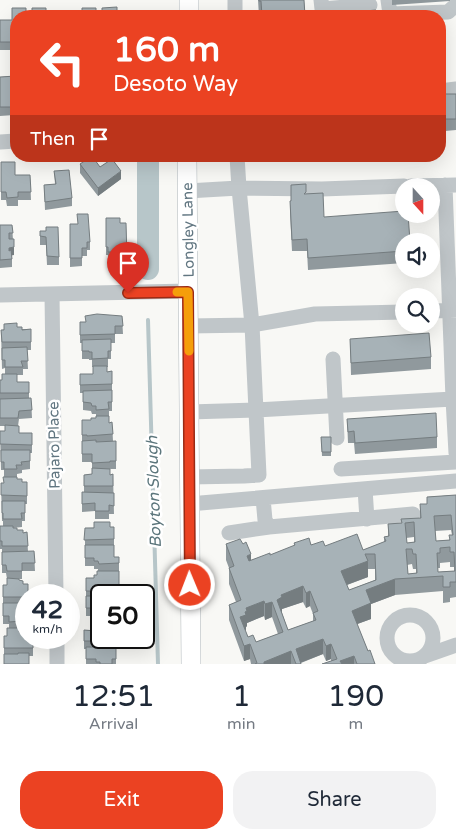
<!DOCTYPE html>
<style>
:root{--surface:#fff;--page:#f2f2f3;--text:#1f2937;--muted:#747a83;--accent:#eb4222}
body{margin:0;font-family:"Varela Round",sans-serif;background:var(--page);color:var(--text);height:100vh;display:flex;flex-direction:column;font-size:19px;white-space:nowrap}
*{box-sizing:border-box;margin:0}
p{font-size:16px;color:var(--muted)}
.icon{flex:none;width:28px;height:28px;fill:none;stroke:currentColor;stroke-width:2;stroke-linecap:round;stroke-linejoin:round}
.map{position:relative;height:664px;overflow:hidden}
.drawer{display:flex;flex-direction:column;background:var(--surface);flex:1}
.drawer>*{flex:none}
.top-card{position:absolute;left:10px;top:10px;width:436px;height:152px;border-radius:20px;box-shadow:0 5px 20px #0002;background:#eb4222;color:#fff;overflow:hidden}
.needle{width:32px;rotate:159deg}
.fabs{position:absolute;left:395px;top:178px;display:grid;gap:10px}
.fabs a{display:grid;place-items:center;width:45px;height:45px;border-radius:50%;background:var(--surface);box-shadow:0 5px 20px #0002;font-size:25px}
.speed{position:absolute;left:15px;top:584px;display:flex;gap:10px;font-size:25px;font-weight:700;text-align:center}
.speed>*{display:grid;place-content:center;width:65px;height:65px;border-radius:50%;background:var(--surface);box-shadow:0 5px 20px #0002;line-height:1}
.speed small{font-size:12px;font-weight:400}
.speed .limit{border:2px solid #111;border-radius:8px;background:#fff;color:#111}
.pin{position:absolute;display:grid;place-items:center;width:42px;height:42px;color:#fff;margin:-51px -21px;border-radius:50% 50% 50% 0;rotate:-45deg;box-shadow:0 0 5px #0007}
.pin .icon{rotate:45deg}
.me{position:absolute;width:55px;margin:-28px;rotate:359deg;stroke-linejoin:round;filter:drop-shadow(0 0 4px #0008)}
.turn{display:flex;align-items:center;gap:18px;height:105px;padding:0 20px;font-size:22px}
.turn .icon{width:65px;height:65px;stroke-width:2.5}
.turn b{display:block;font-size:35px;line-height:42px}
.then{display:flex;align-items:center;height:48px;padding:0 20px;background:#0003;gap:10px;font-size:19px}
.eta{display:flex;justify-content:space-evenly;align-items:center;height:85px;text-align:center}
.eta b{font-size:30px;font-weight:600;line-height:35px}
.action{display:flex;gap:10px;margin-top:auto;padding:10px 20px}
.action a{flex:1;height:58px;border-radius:20px;background:var(--accent);color:#fff;font-size:20px;font-weight:600;line-height:58px;text-align:center}
.action a+a{background:var(--page);color:var(--text)}
.map>svg:first-child{display:block}
.lines{fill:none;stroke-linecap:round;stroke-linejoin:round}
.stream{stroke:#b7c6c9;stroke-width:4}
.river{stroke:#b7c6c9;stroke-width:22}
.major-casing{stroke:#b1b8bc;stroke-width:20}
.minor{stroke:#c0c6c9;stroke-width:15}
.major{stroke:#fff;stroke-width:19}
.wall{fill:#90999d;fill-rule:evenodd}
.shaded-wall{fill:#757d80}
.building{fill:#a7b2b7;stroke:#757d80;fill-rule:evenodd}
.route-casing{stroke:#992b16;stroke-width:12}
.route{stroke:#eb4222;stroke-width:9}
.slow{stroke:#f59e0b;stroke-width:9}
.labels{text-anchor:middle;stroke-width:5;stroke-linejoin:round;paint-order:stroke}
.street-label{font-size:15px;fill:#617681;stroke:#fff}
.water-label{font-size:16px;font-style:italic;fill:#5c767c;stroke:#fff}
</style>
<div class="map">
<svg width="456" height="664" viewBox="0 0 456 664">
<rect width="100%" height="100%" fill="#f8f8f5"/>
<g class="lines">
<path class="stream" d="M148,320L158,664"/>
<path class="river" d="M148,156V269"/>
<defs>
<path id="major" d="M189,16V0
M187,156L191,664"/>
</defs>
<use href="#major" class="major-casing"/>
<path class="minor" d="M235,0V16
M321,0L322,9L370,5
M388,0L390,14L448,12L456,5
M440,91L456,89
M0,142L16,141
M237,156L239,188L322,189L404,186
M411,186L456,185
M187,191L239,188L252,325L259,475L244,476L189,477
M52,294L56,595
M0,295L189,291
M431,311L456,310
M189,326L252,325L315,314L404,312
M333,359L337,438
M456,399H453L456,453
M189,412L256,410L453,399L445,185
M341,469L456,462
M365,489L367,519
M263,498L265,520L269,527L413,514
M189,504L456,481
M229,533L269,527
M387 638a23 23 0 1 1 46 0a23 23 0 1 1-46 0Z
M57,638V664
M425,656L456,645"/>
<use href="#major" class="major"/>
</g>
<path class="wall" d="M258,0H304L305,16H259Z
M392,0H450V1L392,5Z
M16,16V50H0V20H12Z
M16,76V102H14V115L0,116V77Z
M443,94H456V130L445,131Z
M1,162L15,175H30L31,200H18V206H7L6,200H1Z
M80,164L100,167L121,179L98,196L80,173Z
M54,171L72,198V206L45,210L44,185L55,184Z
M306,194L324,217L404,241V263L308,270L307,251H292L290,213V201Z
M106,218L120,223H126L127,266H114L113,260H108V255H106Z
M70,224H77L90,242V250H87V256H82V266L70,267Z
M0,225H12L14,255H12V267L0,268Z
M40,231L59,241V265H47L46,245H40Z
M122,316L123,334H115V343H111V359H108V367H107V372L112,371V411H109V423L112,422L113,441L116,461V469H110V475L113,474L114,514H109V519H95V511L82,512V492H84V475L92,474V462H82V420H91L96,418V414H92L91,411L83,410V393H80V374H93V367H92V360H89V359H82V343H80V322H86Z
M17,327L22,329H31V350H27L28,369H23V375H17V382H29V398H31L32,418L19,419L18,426L19,433H32V453H30V469L22,470V473L17,474V479L22,482H27V504H25V521H22V527L13,528L23,533L27,532L28,552L34,551L35,571H22V579H19V580L23,584L26,595V622H22V630H20L19,632L24,635L33,638V656H29L4,664V636H7L9,628V624H3V585H7V579L6,573H2V549H0V526H3V521H2L1,483H4V470H1L0,431H5V426H0V380H2L5,374V368L2,369L1,330Z
M350,339L431,357V369L351,375Z
M347,419L437,437V448L355,454L354,443H348Z
M321,437H331V456H322Z
M456,495V597L450,598V602L443,603V591L395,595L371,604V619L357,624L368,651L375,664H322L331,661V659L326,661L323,654L301,663V664H251L250,659L244,661L229,620V605L236,602L229,584V568L226,560V544H243L251,560L270,555L294,546V543L363,550L384,542V537L388,536V524L401,523L420,518V504H427V497ZM451,530L452,535L449,540L436,541L435,531ZM414,537V542L407,543L406,538ZM450,562V567H454V571L438,572V568H440V563ZM412,564L413,569H416V573L408,574L407,565ZM368,569H375V580L349,590L347,585L368,577ZM303,602L306,608L310,606L313,614V621L288,630L282,613V609ZM264,616L265,620L272,617L278,634L256,642L248,637L245,631L246,627L247,626V623Z
M110,527H114V557H119V595H101V638H116V664H86V649H84V630H96V623H94V616H86V578H94L97,575L98,571V569H94V566H85V528Z"/>
<path class="shaded-wall" d="M121,171V179L98,196V188Z
M14,247V255L9,256V248Z
M251,554V570L247,556Z
M368,561V577L341,587V571Z
M395,579V595L371,604V619L352,626V611L366,590Z
M303,586V602L282,609V613L277,615V600L281,595Z
M310,591V606L306,608V593Z
M264,601V616L247,623V626L246,627V630L240,632V617L245,612L246,608Z
M272,602V617L265,620V604Z
M323,639V654L297,664L296,649Z
M250,644V659L244,661V646Z
M331,644V659L326,661V646Z
M291,651V664H264V662Z
M354,656V664H340V661Z"/>
<path class="building" d="M259,0H304L305,16H260H262L261,1H259Z
M117,7V16H102V8Z
M12,8H26V16H16V42H0V20H12Z
M32,8H46V16H32Z
M82,8H96V16H82Z
M376,10V16H343V13Z
M16,76V94H14V107H0V77Z
M443,94H456V119H445Z
M92,156L100,167L112,159L121,171L98,188L80,164Z
M1,162H15V175H30L31,192H18V197L7,198L6,192H1Z
M69,170L72,198L45,202L44,185L56,184L54,171Z
M306,184V192L304,194L323,193L324,217L404,211V214H408L410,241H404V251L308,258L307,239L292,240L290,201H291V185Z
M77,214H88L90,242H87V248H82V258H70V224H78Z
M106,218H120V223H126L127,258H114L113,252H108V247H106Z
M0,225H12L13,233H9V239H14V247L9,248V251L11,250L12,259L0,260Z
M46,227H58L59,257L47,256L46,237L40,236V231H46Z
M97,314L122,316L123,326H115V334L80,335V322H86L85,316Z
M17,323V327H22V330L31,329V342H2L1,330H4V324Z
M429,333L431,357L351,363L350,339Z
M111,339V351H108V358L92,359V352H89V351H82V340Z
M27,347L28,361H21L23,367H5V360H2V348Z
M93,366H107V372L112,371V384L80,385V374H93Z
M2,374H17V382H29V393H0V380H2Z
M112,390V402H108L109,409L96,410V406H92L91,403L83,402V391Z
M31,398L32,410L19,411L18,418H0V399Z
M436,413L437,437L355,443L354,431L348,432L347,419Z
M96,416H109V423L112,422L113,434L87,436V435H82V420H91V418H96Z
M5,425L19,426V433H32V445L0,444V431H5Z
M321,437H331V452H322Z
M96,440V442L116,441V461H110V462L92,463V454H82V441Z
M1,450H30V461L21,462L22,465H16L17,469H4V462H1Z
M92,468L110,469V475L113,474V486H84V475L92,474Z
M3,477H17V479H22V482H27V496L1,495V483H4Z
M82,492L114,493V506L109,505V511H95V503L82,504Z
M456,495V582H450V587H443V576L395,579L366,590L371,603L352,611L368,651L370,650L375,664H357L354,656L340,661L342,664H322L337,659L331,644L326,646L323,639L296,649L301,664H296L291,651L264,662V664H255L257,663L250,644L244,646L229,605L241,600L229,568L234,566L226,544L240,539L243,544L246,542L251,554L247,556L249,561L270,553V555L295,545L294,543L309,538L311,545L323,541L325,546L357,534L363,550L386,541L384,537L389,536L388,524L402,523L401,519L421,518L420,504H427V497ZM451,515L453,535H449L450,540L436,541L434,516ZM414,522L415,542L407,543L405,523ZM450,547V552H454L455,571L438,572L437,553H440V548ZM406,549H412L413,554H416L417,573L408,574ZM365,554H375L376,580L349,590L341,571L368,561ZM303,586L306,593L310,591L318,611L313,613L316,620L288,630L277,600L282,597L281,595ZM264,601L265,604L272,602L283,632L256,642L253,635L248,637L240,617L246,615L245,612L247,611L246,608Z
M2,501H25V513H21L22,519H3V513H2Z
M94,522H110V527H114V539L84,540L85,528H94Z
M0,526H13V528H17V530H23V533L27,532L28,546H2V541H0Z
M85,545H114V557H119V563L99,564L98,561H94V558H85Z
M34,551L35,563H22V571H7L6,565H2V552Z
M97,571H119V590H99V591H86V578H94V575H97Z
M7,578L19,579V580L23,581V584H28V595H26V597H3V585H7Z
M86,596H101V615H94V608H86Z
M3,603H26V614H22V621L9,622V616H3Z
M96,622H101V638H116V641H84V630L96,631Z
M7,628H20L19,632H24V635H26V638H33V648H4V636H7Z
M86,647H116V659H112V664H100V662H96V659H86Z
M18,653H29V664H4V654H18Z"/>
<g class="lines">
<defs>
<path id="route" d="M128,293L188,292L190,585"/>
</defs>
<use href="#route" class="route-casing"/>
<use href="#route" class="route"/>
<path class="slow" d="M177,292H188L189,351"/>
</g>
<g class="labels">
<g class="street-label">
<text transform="translate(188 230) rotate(-91)" y="5">Longley Lane</text>
<text transform="translate(54 445) rotate(-91)" y="5">Pajaro Place</text>
</g>
<g class="water-label">
<text transform="translate(153 492) rotate(-92)" y="6">Boyton Slough</text>
</g>
</g>
</svg>
<div class="fabs">
<a><svg class="needle" viewBox="-14 -14 28 28"><path d="M0-13l5 13h-10z" fill="#e53935"/><path d="M0 13l5-13h-10z" fill="#747a83"/></svg></a>
<a><svg class="icon" aria-label="sound" viewBox="0 0 24 24"><path d="M4 9h4l5-4v14l-5-4H4zM17 9q2 3 0 6"/></svg></a>
<a><svg class="icon" aria-label="search" viewBox="0 0 24 24"><circle cx="10" cy="10" r="6"/><path d="M15 15l6 6"/></svg></a>
</div>
<div class="speed"><div>42<small>km/h</small></div><div class="limit">50</div></div>
<div class="pin" style="left:128px;top:293px;background:#d93025"><svg class="icon" aria-label="arrive" viewBox="0 0 24 24"><path d="M6 21V4h12l-3 4 3 4H6"/></svg></div>
<svg class="me" style="left:190px;top:585px" viewBox="-20 -20 40 40"><circle r="17" fill="#eb4222" stroke="#fff" stroke-width="3"/><path d="M0-11L8 9 0 5-8 9z" fill="#fff"/></svg>
<div class="top-card">
<div class="turn"><svg class="icon" aria-label="left" viewBox="0 0 24 24"><path d="M17 20v-9H6M10 6l-5 5 5 5"/></svg><div><b>160 m</b>Desoto Way</div></div>
<div class="then">Then<svg class="icon" aria-label="arrive" viewBox="0 0 24 24"><path d="M6 21V4h12l-3 4 3 4H6"/></svg></div>
</div>
</div>
<section class="drawer">
<div class="eta">
<div><b>12:51</b><p>Arrival</p></div>
<div><b>1</b><p>min</p></div>
<div><b>190</b><p>m</p></div>
</div>
<div class="action"><a>Exit</a><a>Share</a></div>
</section>
